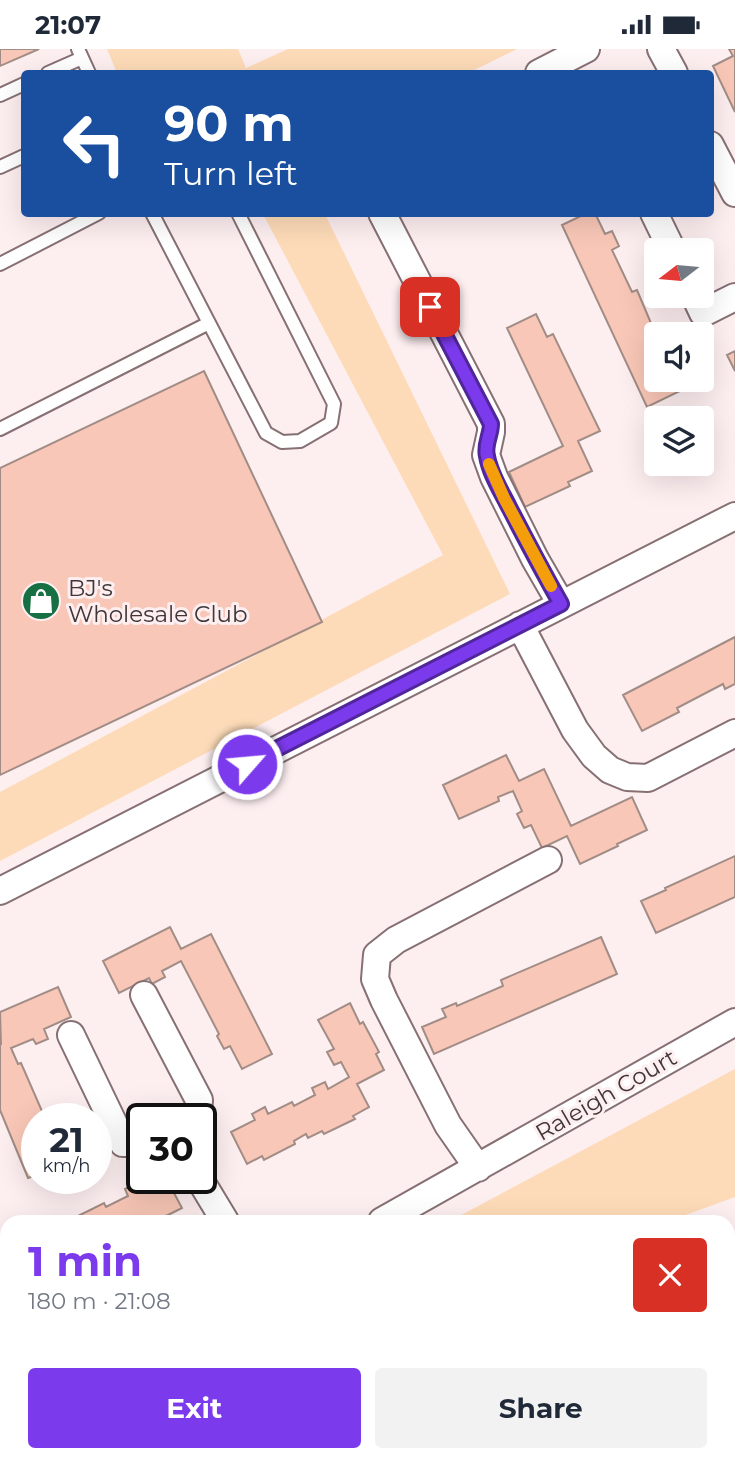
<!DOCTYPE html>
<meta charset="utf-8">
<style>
:root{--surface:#fff;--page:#f2f2f3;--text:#1f2937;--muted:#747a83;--accent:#7c3aed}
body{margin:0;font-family:Montserrat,sans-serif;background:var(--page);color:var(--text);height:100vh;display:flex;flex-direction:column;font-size:26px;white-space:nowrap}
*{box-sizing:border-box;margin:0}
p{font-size:23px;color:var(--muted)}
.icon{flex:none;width:38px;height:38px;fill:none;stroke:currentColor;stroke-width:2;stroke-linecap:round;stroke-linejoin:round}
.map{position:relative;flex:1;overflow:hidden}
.drawer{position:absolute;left:0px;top:1166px;width:735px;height:247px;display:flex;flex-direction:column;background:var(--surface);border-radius:21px 21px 0 0;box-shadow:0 7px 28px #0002}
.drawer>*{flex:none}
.guide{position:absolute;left:21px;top:21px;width:693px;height:147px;border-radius:7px;box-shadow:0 7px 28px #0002;background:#1a4fa0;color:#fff;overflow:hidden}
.needle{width:46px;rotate:254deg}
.fabs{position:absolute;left:644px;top:189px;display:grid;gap:14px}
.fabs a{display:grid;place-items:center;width:70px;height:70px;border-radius:7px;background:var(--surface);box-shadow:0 7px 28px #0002;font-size:35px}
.speed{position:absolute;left:21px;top:1054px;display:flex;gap:14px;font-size:35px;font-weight:700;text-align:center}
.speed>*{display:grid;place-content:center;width:91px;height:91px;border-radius:50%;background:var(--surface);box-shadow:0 7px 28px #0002;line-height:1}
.speed small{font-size:18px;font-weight:400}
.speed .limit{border:4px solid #111;border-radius:10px;background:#fff;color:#111}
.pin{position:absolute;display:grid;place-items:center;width:60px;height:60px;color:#fff;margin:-30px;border-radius:14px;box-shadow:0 4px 10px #0006}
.me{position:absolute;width:77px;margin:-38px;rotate:63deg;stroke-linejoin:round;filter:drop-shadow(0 0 5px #0008)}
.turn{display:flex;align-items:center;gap:24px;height:147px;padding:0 28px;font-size:32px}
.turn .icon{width:91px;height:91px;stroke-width:2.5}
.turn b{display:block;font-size:49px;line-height:60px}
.round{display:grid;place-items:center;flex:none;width:74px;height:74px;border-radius:7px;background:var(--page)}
.head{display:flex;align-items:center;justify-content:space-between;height:119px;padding:0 28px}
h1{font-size:42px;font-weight:700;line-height:52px;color:var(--accent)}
.primary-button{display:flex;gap:14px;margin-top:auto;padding:14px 28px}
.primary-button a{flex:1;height:80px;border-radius:7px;background:var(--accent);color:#fff;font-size:28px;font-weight:700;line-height:80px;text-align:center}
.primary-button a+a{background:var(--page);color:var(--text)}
.status{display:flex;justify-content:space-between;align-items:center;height:49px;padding:0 35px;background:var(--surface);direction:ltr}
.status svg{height:19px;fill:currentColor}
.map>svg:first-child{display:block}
.green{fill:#fddbb8}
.building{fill:#f9c7b7;stroke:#a28d86;stroke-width:2}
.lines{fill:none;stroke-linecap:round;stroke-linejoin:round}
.service-casing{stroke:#867073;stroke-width:16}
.minor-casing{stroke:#867073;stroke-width:30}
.service{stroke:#fff;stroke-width:12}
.minor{stroke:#fff;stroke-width:26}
.route-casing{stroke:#51269a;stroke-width:18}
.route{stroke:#7c3aed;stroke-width:12}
.slow{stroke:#f59e0b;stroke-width:12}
.labels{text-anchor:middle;stroke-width:6;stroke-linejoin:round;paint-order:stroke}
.poi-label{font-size:23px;fill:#403638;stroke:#fdeef0;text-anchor:start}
.street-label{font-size:23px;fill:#403638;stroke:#fdeef0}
</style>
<div class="status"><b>21:07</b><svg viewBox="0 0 49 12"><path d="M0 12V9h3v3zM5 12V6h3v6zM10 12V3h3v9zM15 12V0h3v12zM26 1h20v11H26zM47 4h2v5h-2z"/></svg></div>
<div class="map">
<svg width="735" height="1411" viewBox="0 0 735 1411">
<rect width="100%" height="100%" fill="#fdeef0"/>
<path class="green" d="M107,0H238L246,19L288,0H517L468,24H117Z
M263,165H325L510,545L0,812V743L443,506Z
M735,1020V1148L669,1172H450Z
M231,1405H431V1411H236Z"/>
<path class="building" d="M0,0H39L0,17Z
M729,0H735V63L713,17L733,7Z
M587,164H595L605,185L612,182L619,197L612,201L632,243L637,241L656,286V331H680L684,340L647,358L562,176Z
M536,265L547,288L553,285L600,382L578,392L592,422L568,433L570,437L525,458L509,423L563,397L507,279Z
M735,302V322L727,306Z
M204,322L322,573L0,726V419Z
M735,588V635L725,640L723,635L677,659L679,663L642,682L623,646Z
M506,706L519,732L544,720L571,777L632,748L647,781L617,795L618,797L580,815L567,787L542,799L531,776L524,779L517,765L522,762L513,742L498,748L499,752L459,770L443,736Z
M735,807V848L656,884L641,852L666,841L665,839Z
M170,878L181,900L211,885L272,1005L242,1020L230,997L224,1000L217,987L219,985L181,912L162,922L165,928L152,935L149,929L119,944L103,912Z
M601,888L617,925L434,1005L422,978L446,968L442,960L456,954L457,957L503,937L501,931Z
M58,938L71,968L44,980L48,990L36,995L33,990L11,999L18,1015L21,1014L45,1069H37V1126L28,1129L0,1061V996L1,995L0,963Z
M350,954L360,975L363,973L379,1003L376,1005L384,1021L357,1035L369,1058L353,1067L355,1070L324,1085L322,1082L308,1089L306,1085L294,1092L295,1095L264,1111L262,1107L247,1115L231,1083L255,1071L252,1065L265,1058L268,1065L292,1053L294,1057L315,1046L312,1039L325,1033L328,1040L349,1028L341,1013L334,1016L327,1003L334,1000L318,971Z
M166,1129L182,1159L166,1167L168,1170L164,1172H68L104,1154L106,1158L128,1147L125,1140L137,1134L140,1140Z
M728,1298H735V1360L728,1359Z"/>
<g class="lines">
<defs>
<path id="service" d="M78,0L89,24
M48,24L82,9
M0,46L24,35
M0,118L24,107
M152,164L266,384L282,393L300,392L331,374L334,355L238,164
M0,215L99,164
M0,380L209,274"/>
<path id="minor" d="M661,0L674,24
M539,24L586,0
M710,96L735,144
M382,164L491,375V383L486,406L494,428L535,510L561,555
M654,164L672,201
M695,247L703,264L735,248
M520,576L575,681L594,707L610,721L627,728L648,729L735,684
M0,842L735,467
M144,946L199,1051L198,1065L195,1069
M71,986L123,1094H142
M478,1119L448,1076L384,951L375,930L377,906L396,891L548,811
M199,1129L225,1172
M382,1172L735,973
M0,1389L7,1385
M642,1411V1405
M725,1411L726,1405"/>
</defs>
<use href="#service" class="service-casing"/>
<use href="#minor" class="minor-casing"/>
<use href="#service" class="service"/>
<use href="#minor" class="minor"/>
</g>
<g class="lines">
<defs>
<path id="route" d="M247,715L561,555C543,523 526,491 509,458C501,442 490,425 487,407C484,396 491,386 491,375L430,258"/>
</defs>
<use href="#route" class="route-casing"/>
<use href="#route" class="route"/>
<path class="slow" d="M489,415L504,449L551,537"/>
</g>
<defs>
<symbol id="shop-disc" viewBox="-11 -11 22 22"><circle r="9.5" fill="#177043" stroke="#fdeef0"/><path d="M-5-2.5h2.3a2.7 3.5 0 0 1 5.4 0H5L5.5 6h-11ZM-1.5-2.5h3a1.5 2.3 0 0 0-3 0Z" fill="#fff"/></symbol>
</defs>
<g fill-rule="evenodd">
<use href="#shop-disc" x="19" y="530" width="44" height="44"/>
</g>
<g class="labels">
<g class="poi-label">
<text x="68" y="547">BJ's<tspan x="68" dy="26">Wholesale Club</tspan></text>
</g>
<g class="street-label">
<text transform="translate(606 1046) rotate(-30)" y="8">Raleigh Court</text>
</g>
</g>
</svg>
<div class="fabs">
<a><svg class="needle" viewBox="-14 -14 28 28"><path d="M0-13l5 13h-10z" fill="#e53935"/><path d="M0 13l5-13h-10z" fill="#747a83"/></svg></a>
<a><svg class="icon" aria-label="sound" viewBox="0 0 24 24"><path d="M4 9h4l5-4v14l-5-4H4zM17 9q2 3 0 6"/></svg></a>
<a><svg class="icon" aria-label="layers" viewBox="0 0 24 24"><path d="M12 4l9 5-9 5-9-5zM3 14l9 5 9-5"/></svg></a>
</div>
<div class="speed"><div>21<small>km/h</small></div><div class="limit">30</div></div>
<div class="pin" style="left:430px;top:258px;background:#d93025"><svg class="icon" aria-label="arrive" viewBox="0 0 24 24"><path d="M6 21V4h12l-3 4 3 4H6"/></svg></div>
<svg class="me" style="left:247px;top:715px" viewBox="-20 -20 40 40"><circle r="17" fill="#7c3aed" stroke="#fff" stroke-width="3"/><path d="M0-11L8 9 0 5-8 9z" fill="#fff"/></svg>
<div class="guide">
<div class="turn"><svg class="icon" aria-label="left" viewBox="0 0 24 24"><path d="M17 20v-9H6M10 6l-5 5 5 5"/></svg><div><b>90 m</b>Turn left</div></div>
</div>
<section class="drawer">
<div class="head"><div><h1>1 min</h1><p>180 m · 21:08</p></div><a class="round" style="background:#d93025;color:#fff"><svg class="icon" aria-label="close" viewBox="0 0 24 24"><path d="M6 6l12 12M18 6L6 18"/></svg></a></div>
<div class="primary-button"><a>Exit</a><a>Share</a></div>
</section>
</div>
